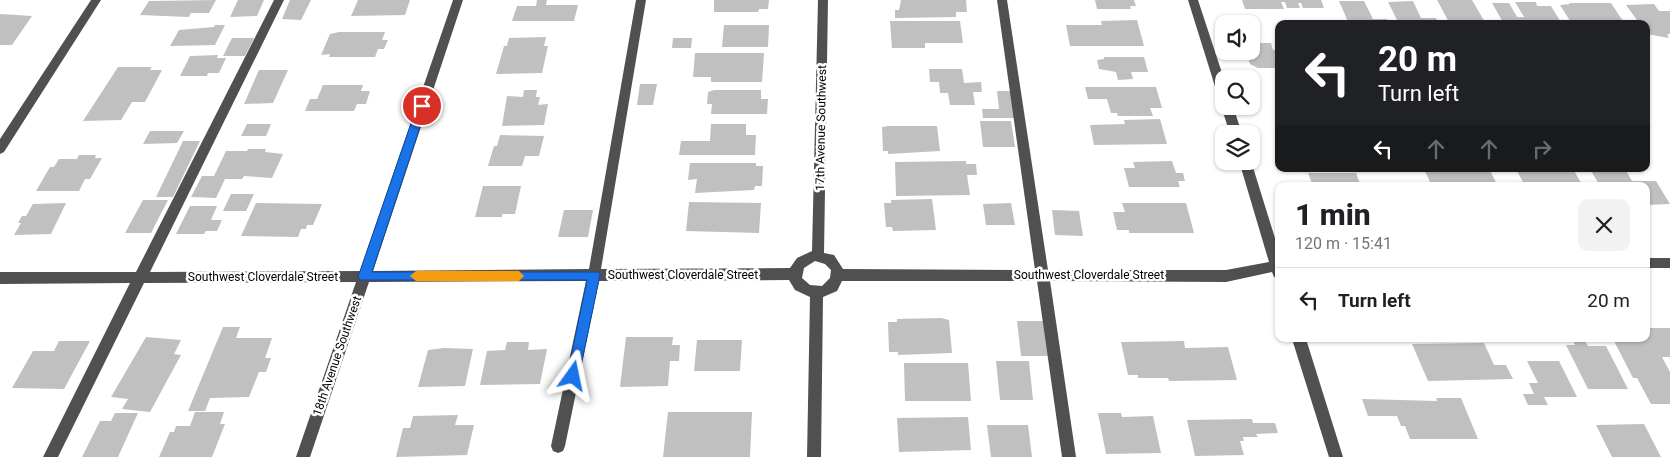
<!DOCTYPE html>
<meta charset="utf-8">
<style>
:root{--surface:#fff;--page:#f2f2f2;--text:#202124;--muted:#757577;--line:#e0e0e0}
body{margin:0;font-family:Roboto,sans-serif;background:var(--page);color:var(--text);height:100vh;display:flex;flex-direction:column;font-size:19px;white-space:nowrap}
*{box-sizing:border-box;margin:0}
p{font-size:16px;color:var(--muted)}
.icon{flex:none;width:28px;height:28px;fill:none;stroke:currentColor;stroke-width:2;stroke-linecap:round;stroke-linejoin:round}
.map{position:relative;flex:1;overflow:hidden}
.drawer{position:absolute;left:1275px;top:182px;width:375px;height:160px;display:flex;flex-direction:column;background:var(--surface);border-radius:10px;box-shadow:0 1px 4px #0004}
.drawer>*{flex:none}
.top-card{position:absolute;left:1275px;top:20px;width:375px;height:152px;border-radius:10px;box-shadow:0 1px 4px #0004;background:#202124;color:#fff;overflow:hidden}
.fabs{position:absolute;left:1215px;top:15px;display:grid;gap:10px}
.fabs a{display:grid;place-items:center;width:45px;height:45px;border-radius:10px;background:var(--surface);box-shadow:0 1px 4px #0004;font-size:25px}
.pin{position:absolute;display:grid;place-items:center;width:42px;height:42px;color:#fff;margin:-21px;border:2px solid #fff;border-radius:50%;box-shadow:0 1px 5px #0007}
.me{position:absolute;width:55px;margin:-28px;rotate:12deg;stroke-linejoin:round;filter:drop-shadow(0 0 4px #0008)}
.turn{display:flex;align-items:center;gap:18px;height:105px;padding:0 20px;font-size:22px}
.turn .icon{width:65px;height:65px;stroke-width:2.5}
.turn b{display:block;font-size:35px;line-height:42px}
.lanes{display:flex;align-items:center;height:48px;padding:0 20px;background:#0003;justify-content:center;gap:25px;direction:ltr}
.lanes .off{opacity:.35}
.round{display:grid;place-items:center;flex:none;width:52px;height:52px;border-radius:10px;background:var(--page)}
.summary{display:flex;align-items:center;justify-content:space-between;height:85px;padding:0 20px}
h1{font-size:30px;font-weight:800;line-height:38px}
ul{padding:0;list-style:none}
li{display:flex;align-items:center;gap:15px;height:65px;padding:0 20px;border-top:1px solid var(--line)}
li div{flex:1}
li b{display:block;font-size:19px}
li em{font-style:normal}
.map>svg:first-child{display:block}
.building{fill:#c0c0c0}
.lines{fill:none;stroke-linecap:round;stroke-linejoin:round}
.minor{fill:#505050;fill-rule:evenodd}
.route{fill:#1a73e8;stroke:#114b97}
.slow{fill:#f59e0b}
.labels{text-anchor:middle;stroke-width:5;stroke-linejoin:round;paint-order:stroke}
.street-label{font-size:12px;fill:#000;stroke:#fff}
</style>
<div class="map">
<svg width="1670" height="457" viewBox="0 0 1670 457">
<rect width="100%" height="100%" fill="#fff"/>
<path class="building" d="M216,0L209,13H191L189,17L140,15L149,1Z
M238,0H264L257,16L230,17Z
M290,0H311L301,20L282,19Z
M358,0H410L405,15L351,16Z
M537,0H547L546,5H578L574,21H512L517,6H536Z
M714,0H769L768,9H759L758,12H714Z
M901,0H966L967,12H956V17L895,18V10H899Z
M1095,0H1134L1136,6H1130L1131,9H1097Z
M1242,0H1321L1324,8H1303L1301,3H1298L1300,8H1287L1285,2H1281L1284,9H1245Z
M1437,0H1472L1486,24H1450Z
M1339,1H1364L1373,19H1387L1390,24H1349Z
M1413,1L1421,18H1436L1439,24H1399L1388,2Z
M1515,2H1536L1537,6H1551L1562,24H1504L1492,3H1509L1517,17H1524Z
M1569,3H1611L1625,24H1572L1560,5L1570,4Z
M1654,4L1659,11H1670V34H1667L1669,38L1647,34L1646,24H1640L1626,5Z
M0,14L32,16L12,45H0Z
M1137,20L1144,46H1070L1066,25H1102L1101,21Z
M890,21H960L963,43H925V48H892Z
M215,25H225L215,45L170,46L179,30L214,27Z
M724,25H769L768,47H722Z
M339,32H385L382,40H388L384,49H378L375,57H329L330,54L321,55L330,34Z
M546,37L544,46H548L542,73L496,74L504,46H507L509,38Z
M232,38H254L245,56H223Z
M673,38H692L691,48H672Z
M1251,43H1271L1273,50H1279V68H1258L1250,64L1248,58H1242L1240,51H1251Z
M695,53H764L762,82H711V77H693Z
M218,55L217,58H226L219,73H208L207,76H180L190,56Z
M1104,57H1144L1148,72H1131L1133,79L1118,80L1116,72L1099,69L1097,60L1104,59Z
M118,67H152L150,70H162L145,102H132L121,120L83,121Z
M929,69H962L964,83L981,82L982,92H973L975,105H950L948,93H940L939,82H930Z
M259,70H288L273,103L244,104Z
M640,84H657L653,105H637Z
M323,85H363L361,91H370L366,104H357L354,111H305L310,99H317Z
M1085,87H1156L1162,108H1150L1153,116H1118L1117,113H1111L1107,99H1088Z
M524,90H537L536,97H540L538,105L548,104L544,125L502,126L507,96L523,97Z
M714,90H761V99H768L767,114H711L712,104H707L708,92Z
M997,91H1012L1017,118H983L982,109H999Z
M1160,119L1167,144L1094,145L1090,125L1125,124L1124,120Z
M980,121H1011L1015,147H983Z
M247,124H271L266,136H241Z
M711,124H746V135H756L755,155H679L681,141H710Z
M888,126H937L940,151L888,154V151H883L882,127Z
M150,131H184L177,143L143,144Z
M500,135L544,136L539,156H525L522,166H488L494,146H497Z
M183,141H200L173,197H156Z
M248,149H266L265,152L283,154L272,178L244,176L242,179H225L216,198L191,197L202,176H214L226,151H247Z
M79,155H96L95,158H102L90,179H85L79,191H36L50,167H54L59,159H77Z
M966,161V164H976L977,175H967L970,195L896,196L895,162Z
M1172,161L1176,173H1183L1185,181H1178L1180,187H1129L1124,168H1135L1133,162Z
M690,163H756V166H763L762,186H755L754,190L695,193L697,179L688,180Z
M1424,169H1489L1498,186H1432Z
M1516,169H1573L1583,186H1525Z
M1590,169H1625L1632,181H1656L1670,204L1646,205V186H1600Z
M1308,173H1356L1361,186H1313Z
M483,186H521L515,214H502V217H475Z
M231,194H254L246,211H223Z
M932,199L936,230L893,231L892,227H886L884,203H891V200Z
M143,200H168L151,233H125Z
M689,202L761,203L759,233L686,231Z
M66,203L51,234L14,235L21,223H18L22,216H26L33,204Z
M256,203L322,204L313,225H307L306,229H301L298,237L241,236Z
M1011,203L1015,225H986L983,204Z
M1122,203H1186L1194,233H1129V230H1117L1113,212H1125Z
M190,206H217L211,220H222L217,231H206L204,234H176Z
M564,210H593L588,237H558Z
M1052,210L1079,211L1083,236L1055,235Z
M941,318L949,320L952,353L898,355V352H889L888,322H897V319Z
M1017,321H1043L1048,356H1021Z
M223,327H240L236,338H272L265,358H271L266,372H259L249,397L210,398L205,411H188Z
M1646,328H1670V357H1662L1670,372V404H1651L1637,378H1633L1613,339H1646Z
M146,337L181,340L174,354L181,355L150,412L122,409L128,399L111,397Z
M626,337H673L672,345H680L679,361H670L668,386L620,387Z
M697,340H742L740,371H694Z
M59,341H90L64,389L12,388L33,351H54Z
M1184,341L1185,348L1228,347L1237,380L1169,381L1168,378H1138V375H1128L1121,342Z
M1573,341H1585L1588,346H1606L1628,389H1588L1566,345H1575Z
M507,342H529L528,350L547,349L540,384L480,385L487,351L505,350Z
M1484,343L1494,365H1506L1513,379L1428,381L1412,344Z
M444,348L473,349L465,386L418,387L428,350Z
M996,361H1029L1033,400H1000Z
M1527,361H1559L1577,397H1544L1548,405H1528L1523,394H1534L1529,383H1538Z
M904,363H968L971,401H905Z
M1436,398H1461L1478,439H1410L1405,426H1401L1397,416H1368L1362,399L1437,401Z
M195,412H224L220,424H225L212,457H159L170,432H174L176,426H190Z
M668,412H752L750,457H663Z
M115,413H138L118,457H82L100,421H111Z
M1098,413H1121L1122,417L1153,416L1161,453L1106,454Z
M458,415L455,425H474L467,455L396,457L403,428H410L413,416Z
M968,417L971,450L899,452L897,418Z
M1252,419L1253,423H1275L1278,433L1256,434L1258,437H1243L1244,441H1240L1244,455L1195,456L1187,420Z
M1644,424L1661,457H1612L1596,425Z
M987,425H1028L1032,457H991Z"/>
<g class="lines">
<path class="minor" d="M91,0H101L4,152L0,154V139Z
M274,0H284L150,272L360,271L453,0H463L373,271L589,269L636,0H646L601,269L790,268L797,258L812,251L818,0H828L824,253L834,255L843,269L1035,270L997,0H1007L1048,270H1226L1269,262L1239,161H1251L1279,251V278L1274,277L1272,272L1226,282L1050,281L1076,457H1062L1037,281H842L837,291L823,297L821,457H807L810,297L795,290L789,280L599,281L565,446L563,451L558,453L553,451L551,446L586,281L369,282L310,457H296L356,282L144,283L58,457H43L130,283L0,284V272H136ZM815,261L825,264L831,270L830,278L822,286L810,285L802,278L804,268Z
M1188,0H1198L1224,79V100L1218,96Z
M1224,103V106H1233L1242,134H1230L1221,106Z
M1646,258H1670V268H1646Z
M1292,339H1306L1343,457H1329Z"/>
</g>
<path class="route" d="M422,102L427,106L372,272H599L600,275L578,380H569L567,376L587,280H360L358,277L417,106Z"/>
<path class="slow" d="M416,271H519L524,276L519,281H416L410,276Z"/>
<g class="labels">
<g class="street-label">
<text transform="translate(821 128) rotate(-89)" y="4">17th Avenue Southwest</text>
<text x="683" y="279">Southwest Cloverdale Street</text>
<text x="1089" y="279">Southwest Cloverdale Street</text>
<text x="263" y="281">Southwest Cloverdale Street</text>
<text transform="translate(337 356) rotate(-71)" y="4">18th Avenue Southwest</text>
</g>
</g>
</svg>
<div class="fabs">
<a><svg class="icon" aria-label="sound" viewBox="0 0 24 24"><path d="M4 9h4l5-4v14l-5-4H4zM17 9q2 3 0 6"/></svg></a>
<a><svg class="icon" aria-label="search" viewBox="0 0 24 24"><circle cx="10" cy="10" r="6"/><path d="M15 15l6 6"/></svg></a>
<a><svg class="icon" aria-label="layers" viewBox="0 0 24 24"><path d="M12 4l9 5-9 5-9-5zM3 14l9 5 9-5"/></svg></a>
</div>
<div class="pin" style="left:422px;top:106px;background:#d93025"><svg class="icon" aria-label="arrive" viewBox="0 0 24 24"><path d="M6 21V4h12l-3 4 3 4H6"/></svg></div>
<svg class="me" style="left:573px;top:376px" viewBox="-20 -20 40 40"><path d="M0-17L14 15 0 8-14 15z" fill="#1a73e8" stroke="#fff" stroke-width="4"/></svg>
<div class="top-card">
<div class="turn"><svg class="icon" aria-label="left" viewBox="0 0 24 24"><path d="M17 20v-9H6M10 6l-5 5 5 5"/></svg><div><b>20 m</b>Turn left</div></div>
<div class="lanes"><svg class="icon" aria-label="left" viewBox="0 0 24 24"><path d="M17 20v-9H6M10 6l-5 5 5 5"/></svg><svg class="icon off" aria-label="ahead" viewBox="0 0 24 24"><path d="M12 20V5M6 11l6-6 6 6"/></svg><svg class="icon off" aria-label="ahead" viewBox="0 0 24 24"><path d="M12 20V5M6 11l6-6 6 6"/></svg><svg class="icon off" aria-label="right" viewBox="0 0 24 24"><path d="M7 20v-9h11M14 6l5 5-5 5"/></svg></div>
</div>
<section class="drawer">
<div class="summary"><div><h1>1 min</h1><p>120 m · 15:41</p></div><a class="round"><svg class="icon" aria-label="close" viewBox="0 0 24 24"><path d="M6 6l12 12M18 6L6 18"/></svg></a></div>
<ul>
<li><svg class="icon" aria-label="left" viewBox="0 0 24 24"><path d="M17 20v-9H6M10 6l-5 5 5 5"/></svg><div><b>Turn left</b></div><em>20 m</em></li>
</ul>
</section>
</div>
